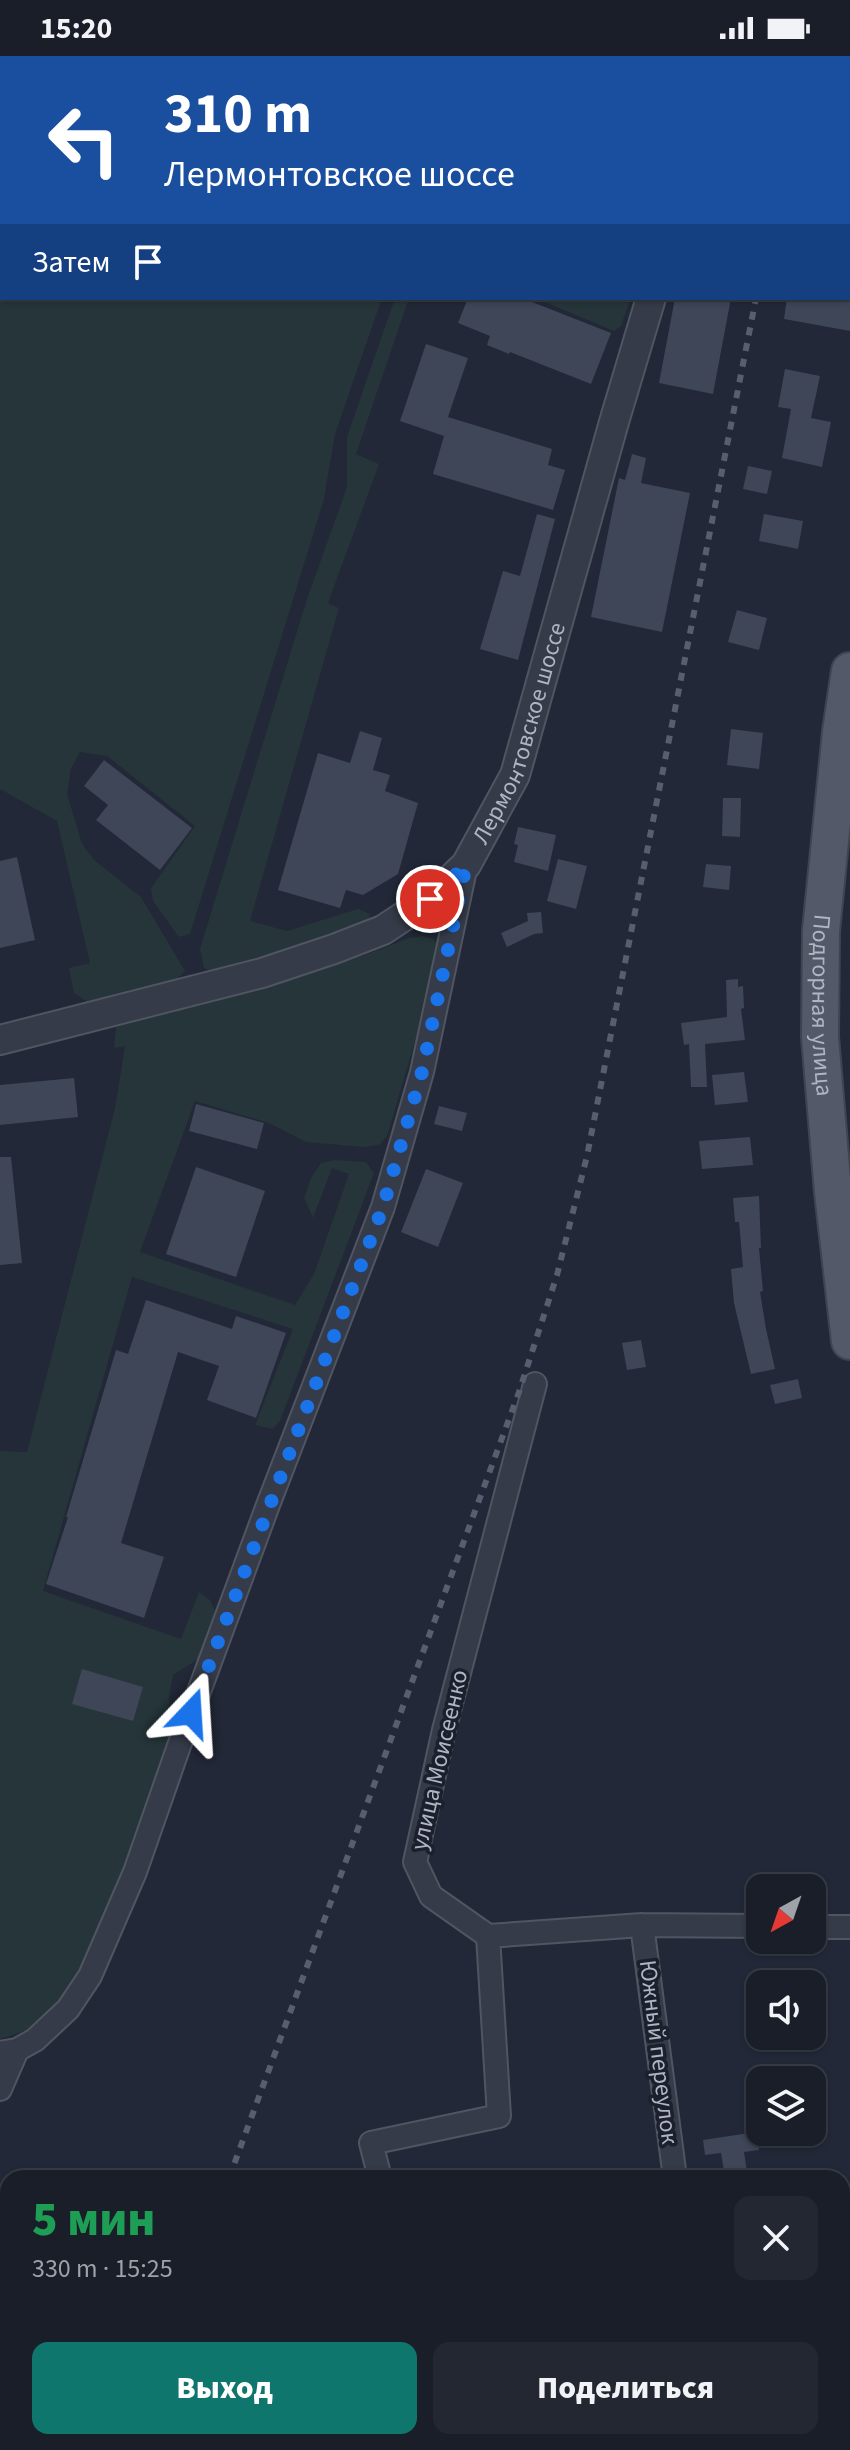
<!DOCTYPE html>
<html lang="ru">
<meta charset="utf-8">
<style>
:root{--surface:#1a1e29;--page:#232731;--text:#f1f3f6;--muted:#9fa2a8;--line:#383c46;--accent:#0f766e}
body{margin:0;font-family:"Source Sans 3",sans-serif;background:var(--page);color:var(--text);height:100vh;display:flex;flex-direction:column;font-size:30px;white-space:nowrap}
*{box-sizing:border-box;margin:0}
p{font-size:26px;color:var(--muted)}
.icon{flex:none;width:44px;height:44px;fill:none;stroke:currentColor;stroke-width:2;stroke-linecap:round;stroke-linejoin:round}
.map{position:relative;flex:1;overflow:hidden}
.panel{position:absolute;left:0px;top:2114px;width:850px;height:280px;display:flex;flex-direction:column;background:var(--surface);border-radius:24px 24px 0 0;box-shadow:0 2px 6px #0004,0 0 0 2px var(--line)}
.panel>*{flex:none}
.guide{position:absolute;left:0px;top:0px;width:850px;height:244px;box-shadow:0 2px 6px #0004,0 0 0 2px var(--line);background:#1a4fa0;color:#fff;overflow:hidden}
.needle{width:52px;rotate:220deg}
.buttons{position:absolute;left:746px;top:1818px;display:grid;gap:16px}
.buttons a{display:grid;place-items:center;width:80px;height:80px;border-radius:16px;background:var(--surface);box-shadow:0 2px 6px #0004,0 0 0 2px var(--line);font-size:40px}
.pin{position:absolute;display:grid;place-items:center;width:68px;height:68px;color:#fff;margin:-34px;border:4px solid #fff;border-radius:50%;box-shadow:0 2px 8px #0007}
.me{position:absolute;width:88px;margin:-44px;rotate:20deg;stroke-linejoin:round;filter:drop-shadow(0 0 6px #0008)}
.turn{display:flex;align-items:center;gap:28px;height:168px;padding:0 32px;font-size:36px}
.turn .icon{width:104px;height:104px;stroke-width:2.5}
.turn b{display:block;font-size:56px;line-height:68px}
.then{display:flex;align-items:center;height:76px;padding:0 32px;background:#0003;gap:16px;font-size:30px}
.round{display:grid;place-items:center;flex:none;width:84px;height:84px;border-radius:16px;background:var(--page)}
.summary{display:flex;align-items:center;justify-content:space-between;height:136px;padding:0 32px}
h1{font-size:48px;font-weight:800;line-height:60px;color:#1e9e55}
.action{display:flex;gap:16px;margin-top:auto;padding:16px 32px}
.action a{flex:1;height:92px;border-radius:16px;background:var(--accent);color:#fff;font-size:32px;font-weight:800;line-height:92px;text-align:center}
.action a+a{background:var(--page);color:var(--text)}
.status{display:flex;justify-content:space-between;align-items:center;height:56px;padding:0 40px;background:var(--surface);direction:ltr}
.status svg{height:22px;fill:currentColor}
.map>svg:first-child{display:block}
.green{fill:#253539}
.building{fill:#3e4657}
.lines{fill:none;stroke-linecap:round;stroke-linejoin:round}
.minor-casing{stroke:#505562;stroke-width:26}
.tertiary-casing{stroke:#505562;stroke-width:32}
.primary-casing{stroke:#3f4451;stroke-width:40}
.minor{stroke:#353b48;stroke-width:22}
.tertiary{stroke:#353b48;stroke-width:28}
.primary{stroke:#535968;stroke-width:36}
.rail{stroke:#575e6f;stroke-width:6;stroke-dasharray:8 8;stroke-linecap:butt}
.route{stroke:#1a73e8;stroke-width:14;stroke-dasharray:0 25.2}
.labels{text-anchor:middle;stroke-width:7;stroke-linejoin:round;paint-order:stroke}
.street-label{font-size:24px;fill:#b0b5c4;stroke:#1b202c}
</style>
<div class="status"><b>15:20</b><svg viewBox="0 0 49 12"><path d="M0 12V9h3v3zM5 12V6h3v6zM10 12V3h3v9zM15 12V0h3v12zM26 1h20v11H26zM47 4h2v5h-2z"/></svg></div>
<div class="map">
<svg width="850" height="2394" viewBox="0 0 850 2394">
<rect width="100%" height="100%" fill="#222837"/>
<path class="green" d="M0,0H491L490,2H2V242H382L335,378L324,443L190,878L179,881L153,845L151,832L195,770L107,700L80,696L71,713L67,738L82,788L94,804L141,841L185,915L177,923L91,948L74,937L69,912L90,907L57,765L0,733Z
M395,242H409L356,398L379,408L328,547L339,552L250,865L287,875L358,853L370,858L369,864L228,915L215,917L204,912L200,893L307,543L347,431V381Z
M535,242H631L621,270L614,275Z
M423,880L433,883L438,889L440,901L387,1080L379,1089L364,1091L306,1086L269,1067L195,1045L140,1196L295,1249L314,1218L349,1118L332,1112L313,1162L304,1142L311,1122L321,1107L334,1104L366,1106L374,1117L280,1365L273,1373L255,1369L293,1273L132,1221L43,1535L181,1583L199,1536L210,1544L215,1555L200,1602L173,1619L169,1641L171,1681L111,1849L87,1906L60,1946L37,1971L0,1983V1395L27,1396L115,1052L125,990L114,992L116,971C215,945 314,921 409,882Z"/>
<path class="building" d="M468,242H522L611,277L591,328L510,296L509,298L487,289L490,280L458,267Z
M675,242H731L713,338L659,327Z
M787,242H850V275L784,263Z
M426,288L468,302L448,361L552,393L548,409L565,414L553,454L433,418L444,380L400,365Z
M785,313L820,320L811,362L831,366L822,411L782,402L791,353L778,351Z
M632,398L646,402L641,427L690,437L662,576L591,561L619,422L625,424Z
M748,410L772,415L767,438L743,433Z
M537,458L555,463L518,604L480,593L503,515L520,520Z
M764,458L803,465L798,493L759,485Z
M737,554L767,562L759,594L728,586Z
M731,673L763,677L759,713L727,709Z
M360,675L382,682L373,714L390,719L385,735L418,747L398,818L363,839L346,834L340,852L278,834L318,697L350,707Z
M104,704L192,772L160,814L96,764L108,749L84,730Z
M723,742H741L740,781L722,780Z
M518,771L556,779L548,815L514,806L518,789L514,788Z
M17,801L35,884L0,892V805Z
M558,803L587,810L576,853L547,845Z
M706,808L731,810L729,834L703,831Z
M541,856L543,877L534,878L507,891L501,877L528,865L527,857Z
M738,923V931L743,930L744,952L741,953L745,984L705,988L707,1031H691L689,988L684,989L681,967L727,961L726,924Z
M744,1016L748,1046L715,1049L712,1019Z
M74,1022L78,1061L0,1069V1029Z
M196,1048L264,1067L257,1093L189,1075Z
M439,1050L467,1057L462,1075L434,1068Z
M750,1081L753,1109L702,1113L699,1085Z
M0,1101H11L22,1207L0,1209Z
M196,1111L265,1135L236,1221L166,1198Z
M426,1113L463,1127L438,1191L401,1176Z
M759,1140L761,1192H759L763,1235L760,1236L766,1273L775,1313L751,1318L734,1247L731,1213L743,1211L739,1166H735L733,1142Z
M146,1244L232,1273L236,1260L286,1277L256,1362L207,1344L219,1310L178,1296L121,1487L164,1501L144,1562L46,1528L68,1461H66L116,1294L128,1298Z
M641,1284L646,1311L627,1314L622,1287Z
M798,1323L802,1342L775,1348L770,1329Z
M82,1613L143,1631L133,1665L72,1648Z
M756,2076L759,2094L744,2096L748,2122H725L721,2097L705,2099L703,2084Z"/>
<g class="lines">
<defs>
<path id="minor" d="M535,1328L444,1674L415,1806L431,1840L488,1880L642,1869L760,1870
M642,1869L675,2122
M812,1871H850
M0,1997L17,1994L35,1984L68,1953L90,1920L135,1816L180,1687L268,1449L383,1151L422,1016L466,809
M0,2033L17,1994
M380,2122L371,2087L499,2060L488,1880
M445,2386L448,2394"/>
<g id="tertiary">
<path d="M732,2V0"/>
<path id="s1" d="M0,984L262,917L334,893L383,874L430,843L466,809L515,719L614,366L651,242"/>
</g>
<g id="primary">
<path id="s2" d="M850,615L841,676L821,875L820,981L833,1136L850,1285"/>
</g>
</defs>
<use href="#minor" class="minor-casing"/>
<use href="#tertiary" class="tertiary-casing"/>
<use href="#primary" class="primary-casing"/>
<use href="#minor" class="minor"/>
<use href="#tertiary" class="tertiary"/>
<use href="#primary" class="primary"/>
<path class="rail" d="M816,2L817,0
M229,2122L519,1336L557,1219L587,1100L756,242
M129,2394L132,2386"/>
</g>
<g class="lines">
<path class="route" d="M191,1657L383,1151L422,1016L466,809L430,843"/>
</g>
<g class="labels">
<g class="street-label">
<text dy="8" stroke="none"><textPath href="#s1" startOffset="648">Лермонтовское шоссе</textPath></text>
<text dy="8" stroke="none"><textPath href="#s2" startOffset="336">Подгорная улица</textPath></text>
<text transform="translate(439 1704) rotate(-77)" y="8">улица Моисеенко</text>
<text transform="translate(659 1996) rotate(83)" y="8">Южный переулок</text>
</g>
</g>
</svg>
<div class="buttons">
<a><svg class="needle" viewBox="-14 -14 28 28"><path d="M0-13l5 13h-10z" fill="#e53935"/><path d="M0 13l5-13h-10z" fill="#9fa2a8"/></svg></a>
<a><svg class="icon" aria-label="sound" viewBox="0 0 24 24"><path d="M4 9h4l5-4v14l-5-4H4zM17 9q2 3 0 6"/></svg></a>
<a><svg class="icon" aria-label="layers" viewBox="0 0 24 24"><path d="M12 4l9 5-9 5-9-5zM3 14l9 5 9-5"/></svg></a>
</div>
<div class="pin" style="left:430px;top:843px;background:#d93025"><svg class="icon" aria-label="arrive" viewBox="0 0 24 24"><path d="M6 21V4h12l-3 4 3 4H6"/></svg></div>
<svg class="me" style="left:191px;top:1657px" viewBox="-20 -20 40 40"><path d="M0-17L14 15 0 8-14 15z" fill="#1a73e8" stroke="#fff" stroke-width="4"/></svg>
<div class="guide">
<div class="turn"><svg class="icon" aria-label="left" viewBox="0 0 24 24"><path d="M17 20v-9H6M10 6l-5 5 5 5"/></svg><div><b>310 m</b>Лермонтовское шоссе</div></div>
<div class="then">Затем<svg class="icon" aria-label="arrive" viewBox="0 0 24 24"><path d="M6 21V4h12l-3 4 3 4H6"/></svg></div>
</div>
<section class="panel">
<div class="summary"><div><h1>5 мин</h1><p>330 m · 15:25</p></div><a class="round"><svg class="icon" aria-label="close" viewBox="0 0 24 24"><path d="M6 6l12 12M18 6L6 18"/></svg></a></div>
<div class="action"><a>Выход</a><a>Поделиться</a></div>
</section>
</div>
